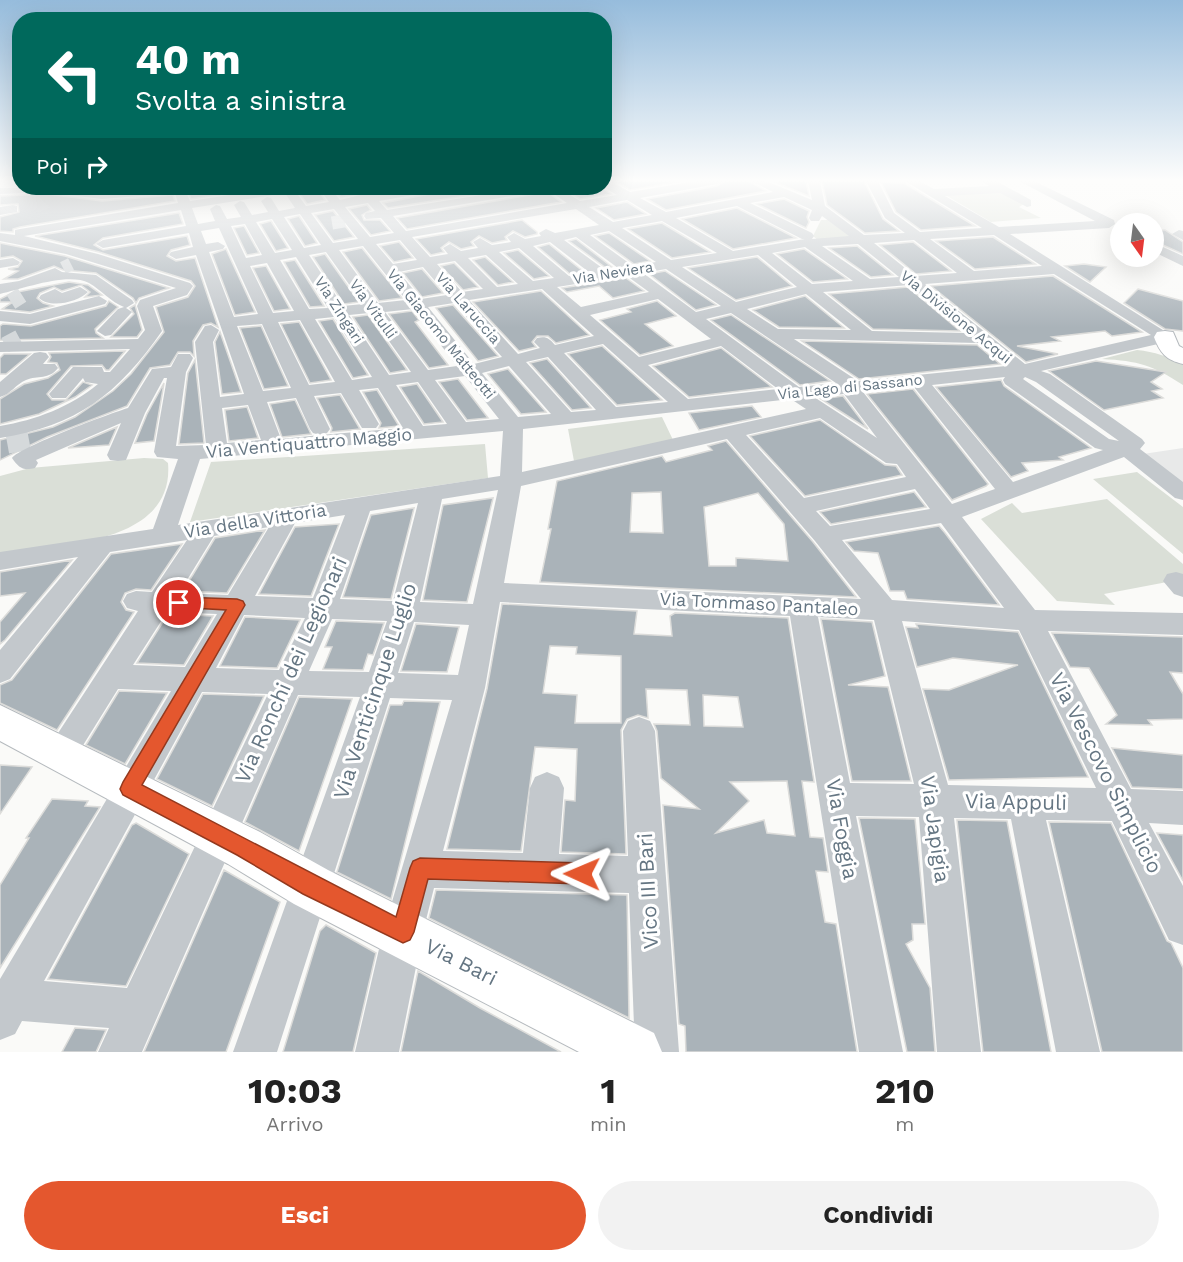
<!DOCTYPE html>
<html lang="it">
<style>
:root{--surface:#fff;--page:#f2f2f2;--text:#222;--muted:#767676;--accent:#e4572e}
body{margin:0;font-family:"Work Sans",sans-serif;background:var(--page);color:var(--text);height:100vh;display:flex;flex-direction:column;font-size:22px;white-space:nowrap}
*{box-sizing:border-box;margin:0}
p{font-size:20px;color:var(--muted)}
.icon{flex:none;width:33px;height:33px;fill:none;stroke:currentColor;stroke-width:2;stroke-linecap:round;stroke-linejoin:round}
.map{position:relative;height:1052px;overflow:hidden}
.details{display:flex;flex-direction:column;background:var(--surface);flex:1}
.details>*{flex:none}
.top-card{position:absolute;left:12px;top:12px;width:600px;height:183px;border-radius:24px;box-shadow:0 6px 24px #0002;background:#00695c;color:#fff;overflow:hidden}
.needle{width:39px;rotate:166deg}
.tools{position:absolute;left:1110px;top:213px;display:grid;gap:12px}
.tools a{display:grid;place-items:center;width:54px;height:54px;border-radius:50%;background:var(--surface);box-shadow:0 6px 24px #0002;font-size:30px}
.pin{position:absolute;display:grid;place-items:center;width:51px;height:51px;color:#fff;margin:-26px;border:3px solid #fff;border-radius:50%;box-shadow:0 2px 6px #0007}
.me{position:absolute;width:66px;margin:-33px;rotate:271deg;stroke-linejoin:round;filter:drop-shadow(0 0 4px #0008)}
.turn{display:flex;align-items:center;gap:21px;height:126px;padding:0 24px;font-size:27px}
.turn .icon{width:78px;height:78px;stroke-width:2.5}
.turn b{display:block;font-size:42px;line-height:51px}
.then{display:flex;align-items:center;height:57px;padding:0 24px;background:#0003;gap:12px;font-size:22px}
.eta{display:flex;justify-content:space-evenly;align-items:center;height:102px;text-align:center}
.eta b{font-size:36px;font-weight:700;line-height:42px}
.action{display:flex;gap:12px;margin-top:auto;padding:12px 24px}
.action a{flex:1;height:69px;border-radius:36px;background:var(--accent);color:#fff;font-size:24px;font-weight:700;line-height:69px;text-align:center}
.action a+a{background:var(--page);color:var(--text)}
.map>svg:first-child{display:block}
.built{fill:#e8e9e9}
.green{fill:#dadfd7}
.building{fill:#aab3b9;stroke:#dcdcda;stroke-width:1.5;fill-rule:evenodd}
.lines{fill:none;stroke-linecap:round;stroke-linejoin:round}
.minor-tunnel-far2{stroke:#d5d9db;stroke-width:13;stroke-dasharray:13 7;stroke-linecap:butt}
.minor-tunnel-far1{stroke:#d5d9db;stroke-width:16;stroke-dasharray:16 8;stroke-linecap:butt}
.minor-tunnel{stroke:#d5d9db;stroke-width:22;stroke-dasharray:22 11;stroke-linecap:butt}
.major-casing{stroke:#b5babe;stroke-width:2}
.minor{fill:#c3c8cc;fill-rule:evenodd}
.major{fill:#fff;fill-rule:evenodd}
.route{fill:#e4572e;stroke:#94391e;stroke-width:1.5}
.labels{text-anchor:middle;stroke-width:6;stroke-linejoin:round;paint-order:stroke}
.far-street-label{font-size:15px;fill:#657683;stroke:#fff}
.street-label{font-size:18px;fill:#657683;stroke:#fff}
.near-street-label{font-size:21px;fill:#657683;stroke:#fff}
</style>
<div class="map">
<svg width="1183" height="1052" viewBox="0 0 1183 1052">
<rect width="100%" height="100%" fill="#fafaf8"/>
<path class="built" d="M1183,448V484L1143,454Z"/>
<path class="green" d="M999,190L1024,204L1019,207L1041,218L991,222L942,193Z
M821,220H829L854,238L819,241L813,236Z
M1137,350C1155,352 1168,356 1183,365V385C1152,365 1139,361 1102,359Z
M662,417L673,440L574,461L568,429Z
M485,444L488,478L190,522L211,462Z
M144,458L163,459L168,463C175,545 57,545 0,554V476L30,468Z
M1137,472L1183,507V554L1093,479Z
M1107,499L1183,564V579L1104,594L1115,605L1057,601L981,519L1012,503L1022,513Z"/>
<path class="building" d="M615,181H683L630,190Z
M725,181H749L766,191L666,210L647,199L717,186Z
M772,181H806L809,196Z
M822,181H864L883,219L899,231L865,233L827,205Z
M881,182L904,183L975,226L921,230L896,212Z
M198,188H263L191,199L189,194L195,192Z
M300,188H317L325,200L307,204L298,191Z
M333,188H406L373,193L368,191L341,197Z
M443,188H514L388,208L383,203L435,193Z
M562,188H602L611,194L580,199Z
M547,192L561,202L407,229L397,218Z
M46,194L102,201L173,195L175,201L20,227L13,229V232L0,231V217L19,212L18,204L0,205V196Z
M784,199L809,211L807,217L809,222L806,228L757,204Z
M627,202L646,214L614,220L596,208Z
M367,205L371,210L362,215L364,220H380L390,231L371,235L349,209Z
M737,208L796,238L733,249L682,219Z
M333,211L354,237L334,241L315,215Z
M179,213L183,224L103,238L94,245L103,250L187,236L190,245L171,250L167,256L176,261L195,258L218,327L211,323L203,325L193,341L194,356L190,352H178L170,365L150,368L127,406L47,437L0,460V440L53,427L75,417L113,391L131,374L164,332L156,307L188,297L195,286L191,281L99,252L35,236Z
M299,216L317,243L305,246L288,219Z
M522,220L537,232V234L525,237L513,231L505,237L507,240L492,243L479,236L471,242L474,246L461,249L449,242L441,248L444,252L431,255L416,239Z
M271,221L288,248L276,251L260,224Z
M662,223L710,252L672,258L628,229Z
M244,226L259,253L247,255L234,228Z
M1154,230H1165L1183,242V254L1154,241Z
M609,233L650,261L634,264L595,236Z
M993,237L1035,264L975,269L936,241Z
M576,239L612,267L606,268L569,241Z
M399,242L413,258L394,262L380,246Z
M913,242L951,271L916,274L880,245Z
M0,243L65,256L169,288L139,298L136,303L133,298L96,273L63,270L54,266L18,279H4L18,271L8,269L18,267L22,261L13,256L0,258Z
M549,244L584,272L570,274L538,247Z
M857,246L893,275L871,277L829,248Z
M362,248L402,298L379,301L343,252Z
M226,249L255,312L235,315L212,254Z
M804,249L847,279L813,282L777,254Z
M518,250L549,276L534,279L504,253Z
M325,254L359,302L344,304L313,257Z
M485,257L513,282L498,285L473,260Z
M757,257L792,286L736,300L688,268Z
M295,260L324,306L310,307L284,262Z
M454,263L478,287L463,290L441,266Z
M1084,264L1106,267L1090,282L1065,266Z
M266,266L290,309L274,311L253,268Z
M422,269L443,293L422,297L403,273Z
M665,271L716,305L696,310L649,274Z
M1053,276L1142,332L1112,336L1105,331L1052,337L1060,341L1017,346L1058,354L1026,362L931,286Z
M626,278L644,291L613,298L599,286L567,292L562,288Z
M69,282L88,285L102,295L85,297L90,292L81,285L62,291L54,287L40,293L37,298L43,303L53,306L30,312L2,309L13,302H0V299L12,293Z
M908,287L960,331L873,329L829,294Z
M1138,289L1183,301V331L1165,329L1124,303Z
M541,291L589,335L556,343L548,336H537L532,342L536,347L519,351L473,302Z
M805,296L844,328L779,327L753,310Z
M109,301L118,307L95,329L96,333L103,338L0,340V326L3,324L31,326L106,306Z
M657,301L676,316L645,324L673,346L640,355L600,320L631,312L627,309Z
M135,305L142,330L137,337H111L134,314L130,308Z
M453,305L498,356L478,361L436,308Z
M412,311L419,320L415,322L448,365L429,368L389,314Z
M368,315L407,370L390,373L353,317Z
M731,315L830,381L800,385L711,320Z
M333,319L368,375L353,378L319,321Z
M299,322L331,380L310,383L281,324Z
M261,326L288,386L264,389L240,328Z
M220,332L241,392L222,394L215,342Z
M802,341L977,345L1000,364L859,379Z
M602,346L662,400L617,405L568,354Z
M721,348L772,387L689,397L653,366Z
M125,351L109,370H106L102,365L71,366L47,394L52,400H66L83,382L92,385L75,397L39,414L0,424V399L24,384L48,378L60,370L57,363L48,362L51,357L49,353Z
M4,354H30L6,374H0V358Z
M547,359L591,408L572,410L530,363Z
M195,360L204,443L179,444L188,373Z
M1096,361L1166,372L1151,382L1162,389L1152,391L1163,398L1104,410L1049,371Z
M508,369L546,412L521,414L488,374Z
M458,379L488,418L467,420L439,382Z
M1001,380L1004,386L1091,448L1059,457L1063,460L1022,463L1028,471L1011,477L936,387Z
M164,383L154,441L135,443L147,414Z
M417,384L443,422L424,424L400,387Z
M913,389L988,484L986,486L952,500L867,394Z
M377,390L399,426L379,428L381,423L363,392Z
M340,395L360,429L331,432L332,428L317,398Z
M843,396L868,429L821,399Z
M295,400L311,434L282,437L270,404Z
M752,406L761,417L699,430L689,413Z
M247,407L258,438L229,441L225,410Z
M820,420L885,465L896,466L902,475L805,496L750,436Z
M117,427L109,445L68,448Z
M726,441L813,542L856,597L540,582L551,529H548L557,481L662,456L666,462L712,450L708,446ZM661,492L663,533L630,532L632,493ZM758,493L784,524L788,561L736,558V566H709L704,507Z
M914,492L926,507L831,524L820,512Z
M493,498L467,602L423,600L443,505Z
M414,508L391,599L343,597L371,515Z
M339,524L311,596L259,594L295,527Z
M939,526L945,533L999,605L907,599L904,591H890L878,553L854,551L846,542Z
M265,530L227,593L183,591L215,538Z
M182,544L151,590L136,589L125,593L121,602L126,610L134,612L57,730L0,703V685L12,680L111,554Z
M72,560L5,640L0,644V622L25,593L0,596V572Z
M502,604L637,611L634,634L672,636L670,616L675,613L788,618L814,782L802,781L810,837L823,838L828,872L816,871L825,922L836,924L857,1052H686L685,1026L679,1024L663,805L699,809L661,778L657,731L654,724L690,725L687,690L646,689L648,718L638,715L627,719L621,730L626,854L561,852L565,800L575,801L577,749L535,747L521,851L447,849L487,689ZM550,646L577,647L576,654L621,656V723H575L577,695L543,693ZM703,695L738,697L743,727L704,726ZM787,781L795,836L767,833L764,820L716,833L749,801L730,782Z
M168,614L213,616L184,665L137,663Z
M245,617L300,620L277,668L220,666Z
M821,619L872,622L885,676L848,685L888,687L911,781H852Z
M336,621L384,623L373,655L368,654L363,670L323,669L332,647H325Z
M416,624L459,627L447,672L401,671Z
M916,624L1018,632L1088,777L949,780L923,689L949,690L1018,665L953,658L917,667L906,627L918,628Z
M1052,633L1183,637V673L1170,672L1183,694V719L1148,720L1152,725L1106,724L1117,715L1089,668L1070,667Z
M119,691L167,693L125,764L86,745Z
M203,694L264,696L212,806L157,779Z
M299,697L352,699L299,851L245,822Z
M404,701L440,702L391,899L337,872L390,705H402Z
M1112,748L1183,755V789L1132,787Z
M0,765L32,767L0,814Z
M52,799L88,801L85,806L100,807L0,968V885L29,838H26Z
M859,818L915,819L925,924H912L913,940L906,944L930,988L935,1052H907Z
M957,820L1007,821L1051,1052H983Z
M1049,822L1111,823L1167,941L1171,943L1183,968V1052H1102Z
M136,823L189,854L126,986L48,979L132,825Z
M1157,833L1183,835V881Z
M224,870L280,902L226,1052H144Z
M436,890L627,895L629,1018L429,918Z
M326,925L376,953L353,1052H283L320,931Z
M418,971L480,1008L561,1052H401Z
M75,1028L106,1030L96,1052H62Z"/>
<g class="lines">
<path class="minor-tunnel-far2" d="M332,223L350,220
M63,268L71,264"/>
<path class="minor-tunnel-far1" d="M11,302L22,295
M5,345L20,337"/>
<path class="minor-tunnel" d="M16,430L20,452"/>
<defs>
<path id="major" d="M1165,331L1173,332L1179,346L1183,348V364C1166,360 1160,353 1154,337L1157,332Z
M0,705L260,832L328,870L654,1033L662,1052H579L294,904L228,864L0,741Z"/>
</defs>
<use href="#major" class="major-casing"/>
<path class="minor" d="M604,181H610L630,192L697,181H723L717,184L640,198L666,212L773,192L751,181H766L812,200L808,181H820L825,206L864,235L905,233L885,218L866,181H878L894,213L920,232L982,228L905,181H919L934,189L989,186L982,181H996L1031,200V206L1027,207L1000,193L945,196L999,227L1095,221L1019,181H1034L1114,220L1115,224L1109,228L1010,234L1174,337L1171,341L1041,371L1050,374L1142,439L1145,443L1140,449L1183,482V500L1175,498L1124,457L962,517L1035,610L1183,613V635L1048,631L1131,789L1183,791V825L1149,823L1183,886V945L1169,940L1112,821L1046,820L1100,1052H1056L1011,819L954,818L981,1052H937L919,817L856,816L903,1052H859L790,616L500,602L485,688L443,851L523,853L530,788L535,777L547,772L559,777L564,788L559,854L628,856L623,731L628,721L639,717L650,721L655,731L679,1052H635L629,893L434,888L423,932L399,1052H355L383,932L452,700L390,698L277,1052H233L360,697L298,695L142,1052H98L109,1028L22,1021L15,1034L0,1040V979L171,691L118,689L72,763L61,768L50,763L45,753L138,611L127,608L123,601L127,594L136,591L152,592L187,540L110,552L10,679L0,683V650L78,557L0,570V552L153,529L178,459L157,457L154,452L167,378H164L145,413L126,460L118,461L110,460L107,455L121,423L36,460L38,463L35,468C23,471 19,468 12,458C20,447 111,413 128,408L152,369L171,367L178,354H190L193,358L186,372L176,446L206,445L195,342L205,326L211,325L219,330L213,342L220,397L244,394L196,255L176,259L169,255L171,252L193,247L189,233L103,248L96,244L103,240L186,226L181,210L24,236L98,254L190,283L193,286L187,295L153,306L162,331C118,394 77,426 0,438V426C36,420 70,407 98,384L85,382L83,378L66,398H52L49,394L73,367H102L104,372H110L130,349L0,352V342L138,339L145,330L137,306L140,300L176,288L66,254L0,241V233L15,235V230L20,229L178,203L175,193L102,199L46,192L0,194V188H65L102,191L153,188H196L195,190L186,192L190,201L275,188H298L295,191L306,206L329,202L319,188H330L340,200L369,193L373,195L417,188H441L435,191L379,201L387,210L525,188H559L580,201L617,195L604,187ZM548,190L567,203L406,231L393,216ZM285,193L295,208L279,211L271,198L267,197L261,201L268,212L252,215L244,202L240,201L234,205L241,217L227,219L220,206L216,205L210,209L215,221L198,224L192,208ZM784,197L812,210L809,218L811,221H819L822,216L849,236L812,239L814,236L812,233L750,203ZM627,200L652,215L613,222L589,207ZM368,203L375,211L366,213L364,216L366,219L381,218L394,233L370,237L345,207ZM737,206L802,239H805L733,251L676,218ZM334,209L358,239L333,243L311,213ZM576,209L599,225L555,233L546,229L539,233L541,236L525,239L514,233L507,237L511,242L492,245L480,238L473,242L478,248L461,251L450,244L443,248L448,254L430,257L412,237ZM300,214L321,245L304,248L284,217ZM272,219L292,250L275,253L256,222ZM662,221L717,253L671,260L622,228ZM245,224L262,255L246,258L231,226ZM219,228L258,314L234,317L209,252L223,249L225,246L218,242L206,244L201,231ZM609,231L656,262L633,266L590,235ZM994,235L1042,266L974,271L930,239ZM576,237L618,268L605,270L564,240ZM400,240L417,260L393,264L376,244ZM914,240L957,273L915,276L874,243ZM550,242L590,273L569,276L533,246ZM858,244L899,277L870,279L822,246ZM363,246L406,300L378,303L339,250ZM805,247L853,281L812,284L772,253ZM519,248L554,278L533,281L499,252ZM326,252L363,304L343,306L309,255ZM486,255L518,284L497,287L468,258ZM758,255L797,287L736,302L682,267ZM296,257L328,308L309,309L280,260ZM455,261L483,289L462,292L437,264ZM267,263L294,311L273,313L250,266ZM423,267L447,295L421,299L399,272ZM666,269L721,306L696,312L643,273ZM1054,274L1151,335L1025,364L925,284ZM627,276L649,292L581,307L557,287ZM909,285L966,333L872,331L823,292ZM542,289L594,336L555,345C549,338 546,336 537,338L534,342L540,348L518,354L469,300ZM806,294L851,330L778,329L747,309ZM658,299L711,339L639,357L590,315ZM454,303L502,357L474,364L428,307ZM413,309L457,366L428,370L385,312ZM369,313L411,372L389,375L349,315ZM731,313L836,383L799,387L706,319ZM334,317L372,377L352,380L315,319ZM300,320L335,382L309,385L278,322ZM262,324L291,388L263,391L237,326ZM794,339L978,343L1006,366L858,381ZM603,344L668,402L616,407L564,353ZM721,346L778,389L688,399L648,365ZM548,357L596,410L571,412L526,362ZM509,366L551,414L518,417L482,373ZM465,376L499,419L466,422L435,380ZM1005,377L1003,380L1005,384L1095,448L1103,450L1013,482L932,385ZM1025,377L1036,382L1119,441L1109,439L1023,379ZM418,382L447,424L423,426L396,385ZM914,387L995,489L952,504L863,392ZM378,388L403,428L321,435L327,433L330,429L314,396L341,393L362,428H376L379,424L359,390ZM844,394L877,438L814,397ZM296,398L310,429L313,433L320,435L281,439L267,402ZM791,399L806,409L522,472L523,429ZM248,405L261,440L227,443L222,408ZM820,418L886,463L897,464L906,477L804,498L746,435ZM503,431L500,476L178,525L200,459ZM727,439L815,541L861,599L504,583L521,486ZM915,489L930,509L830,526L816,511ZM498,490L473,604L420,602L442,499ZM418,503L393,601L340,599L370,511ZM345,515L313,598L255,596L295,523ZM941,523L1004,608L892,600L842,540ZM269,527L228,595L179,593L214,536ZM167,612L217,614L185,667L133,665ZM244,615L305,618L279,670L216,668ZM818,617L874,620L914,784L850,783ZM332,619L387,621L369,672L309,671ZM902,621L1019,630L1096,788L948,785ZM414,622L469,625L458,675L398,673ZM202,692L268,694L127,988L44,981Z
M13,205L17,206V212L0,215V207Z
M1179,230L1183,231V240L1172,234Z
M1154,243L1183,256V266L1154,252Z
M13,258L20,262L18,265L0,268V260Z
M55,268L62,272L96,275L132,300L134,303L126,308L132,312L111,335L105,336L97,331L118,309L124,307C111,302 101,290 89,283C67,272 23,289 0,294V284L19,281Z
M80,287L88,292C78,302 50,309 39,298L41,295L55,289L62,293Z
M99,296L107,301L105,304L30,324L0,321V311L30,314Z
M40,352L46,353L49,357L43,364H55L58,368C49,380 38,375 26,380C16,384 11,394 0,397V382L34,353Z
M1176,572L1183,574V597L1174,594L1163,581L1167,574Z"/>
<use href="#major" class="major"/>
</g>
<linearGradient id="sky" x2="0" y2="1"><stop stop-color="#96bcdc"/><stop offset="0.55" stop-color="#fdfdfc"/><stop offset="1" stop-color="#fdfdfc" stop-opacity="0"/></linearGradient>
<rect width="1183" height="328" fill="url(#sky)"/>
<path class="route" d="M179,597L237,599L243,601L245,605L142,785L396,917L410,868L413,861L420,858L582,863L590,866L593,874L590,881L582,884L428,879L414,932L410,940L403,943L303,894L237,855L123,795L120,789L123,782L226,610L174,607L171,603L174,599Z"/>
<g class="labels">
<g class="far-street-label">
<text transform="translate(613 273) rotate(-9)" y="5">Via Neviera</text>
<text transform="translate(468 308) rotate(49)" y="5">Via Laruccia</text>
<text transform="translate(373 309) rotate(54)" y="5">Via Vitulli</text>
<text transform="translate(339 310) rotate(57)" y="5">Via Zingari</text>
<text transform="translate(956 317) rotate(39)" y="5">Via Divisione Acqui</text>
<text transform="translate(441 334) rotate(51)" y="5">Via Giacomo Matteotti</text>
<text transform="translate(850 387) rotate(-6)" y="5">Via Lago di Sassano</text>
</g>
<g class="street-label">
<text transform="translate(309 443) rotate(-5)" y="6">Via Ventiquattro Maggio</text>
<text transform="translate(255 521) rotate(-9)" y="6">Via della Vittoria</text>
<text transform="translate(759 604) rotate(3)" y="6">Via Tommaso Pantaleo</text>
</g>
<g class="near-street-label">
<text transform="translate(291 670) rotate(-66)" y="7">Via Ronchi dei Legionari</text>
<text transform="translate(375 691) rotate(-72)" y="7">Via Venticinque Luglio</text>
<text transform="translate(1106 773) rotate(63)" y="7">Via Vescovo Simplicio</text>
<text transform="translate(1016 802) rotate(1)" y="7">Via Appuli</text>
<text transform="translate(842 829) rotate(80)" y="7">Via Foggia</text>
<text transform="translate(935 829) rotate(82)" y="7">Via Japigia</text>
<text transform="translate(648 891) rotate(-93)" y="7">Vico III Bari</text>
<text transform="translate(461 962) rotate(27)" y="7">Via Bari</text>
</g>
</g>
</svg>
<div class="tools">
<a><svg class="needle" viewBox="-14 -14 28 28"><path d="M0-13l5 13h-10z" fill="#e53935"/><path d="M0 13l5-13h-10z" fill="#767676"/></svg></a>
</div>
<div class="pin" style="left:179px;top:603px;background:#d93025"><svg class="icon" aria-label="arrive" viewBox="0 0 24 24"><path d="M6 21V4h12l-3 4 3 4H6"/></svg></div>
<svg class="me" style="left:582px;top:874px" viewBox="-20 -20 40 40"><path d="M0-17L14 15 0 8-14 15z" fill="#e4572e" stroke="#fff" stroke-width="4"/></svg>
<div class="top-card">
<div class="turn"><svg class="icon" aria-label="left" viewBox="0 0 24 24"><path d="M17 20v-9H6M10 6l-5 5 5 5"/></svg><div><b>40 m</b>Svolta a sinistra</div></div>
<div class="then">Poi<svg class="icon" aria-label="right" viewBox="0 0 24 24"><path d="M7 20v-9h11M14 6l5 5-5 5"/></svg></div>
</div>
</div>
<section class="details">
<div class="eta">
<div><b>10:03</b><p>Arrivo</p></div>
<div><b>1</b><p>min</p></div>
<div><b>210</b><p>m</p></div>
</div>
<div class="action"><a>Esci</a><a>Condividi</a></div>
</section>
